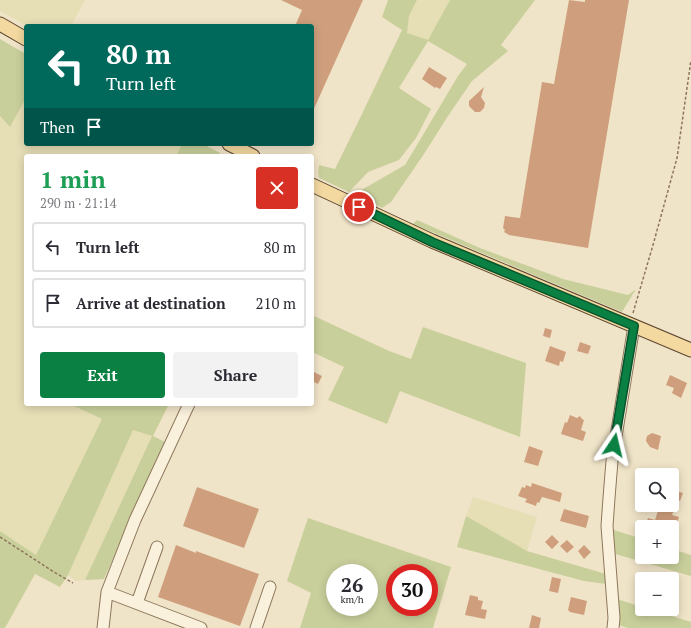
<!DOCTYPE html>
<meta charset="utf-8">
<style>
:root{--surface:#fff;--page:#f2f2f3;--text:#2b2b33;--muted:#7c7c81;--line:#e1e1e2;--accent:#0b8043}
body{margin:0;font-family:"PT Serif",serif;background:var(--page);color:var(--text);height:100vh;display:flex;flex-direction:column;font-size:15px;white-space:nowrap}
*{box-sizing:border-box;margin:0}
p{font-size:13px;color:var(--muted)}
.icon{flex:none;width:22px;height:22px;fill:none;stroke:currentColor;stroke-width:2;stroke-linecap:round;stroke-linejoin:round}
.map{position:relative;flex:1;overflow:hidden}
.details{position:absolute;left:24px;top:154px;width:290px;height:252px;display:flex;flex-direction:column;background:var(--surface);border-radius:4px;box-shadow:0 2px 10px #0003}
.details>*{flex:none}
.hud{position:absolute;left:24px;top:24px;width:290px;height:122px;border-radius:4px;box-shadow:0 2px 10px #0003;background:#00695c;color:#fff;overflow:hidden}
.fabs{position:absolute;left:635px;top:468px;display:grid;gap:8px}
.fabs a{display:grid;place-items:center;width:44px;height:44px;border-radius:4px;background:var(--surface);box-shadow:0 2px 10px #0003;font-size:20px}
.speed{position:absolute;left:326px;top:564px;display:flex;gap:8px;font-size:20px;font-weight:700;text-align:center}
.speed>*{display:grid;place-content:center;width:52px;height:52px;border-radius:50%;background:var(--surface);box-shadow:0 2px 10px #0003;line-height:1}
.speed small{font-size:10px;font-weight:400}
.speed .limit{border:6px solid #d22;background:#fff;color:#111}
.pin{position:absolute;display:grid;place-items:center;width:34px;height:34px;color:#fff;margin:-17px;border:2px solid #fff;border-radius:50%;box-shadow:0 1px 4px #0007}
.me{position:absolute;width:44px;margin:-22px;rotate:10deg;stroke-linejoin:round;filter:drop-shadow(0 0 3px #0008)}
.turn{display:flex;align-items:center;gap:14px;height:84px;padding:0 16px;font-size:18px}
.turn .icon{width:52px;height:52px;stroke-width:2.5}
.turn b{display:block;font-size:28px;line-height:34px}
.then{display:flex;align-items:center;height:38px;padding:0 16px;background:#0003;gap:8px;font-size:15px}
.round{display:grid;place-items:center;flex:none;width:42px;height:42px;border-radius:4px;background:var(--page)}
.head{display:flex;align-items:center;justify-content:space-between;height:68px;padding:0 16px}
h1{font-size:24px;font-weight:700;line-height:30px;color:#1e9e55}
.primary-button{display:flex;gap:8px;margin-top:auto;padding:8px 16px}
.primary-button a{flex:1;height:46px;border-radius:4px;background:var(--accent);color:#fff;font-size:16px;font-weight:700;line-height:46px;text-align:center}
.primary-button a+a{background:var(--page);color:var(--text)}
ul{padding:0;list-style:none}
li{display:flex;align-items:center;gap:12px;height:50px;margin:0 8px 6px;padding:0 8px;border:2px solid var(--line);border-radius:4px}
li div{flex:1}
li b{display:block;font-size:15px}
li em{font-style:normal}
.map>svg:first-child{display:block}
.farmland{fill:#e6deb5}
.green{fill:#c9cf9b;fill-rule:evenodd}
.building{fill:#cf9f7d}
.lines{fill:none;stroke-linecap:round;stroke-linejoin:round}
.minor-casing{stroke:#8d765c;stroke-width:13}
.major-casing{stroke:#5b4430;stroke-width:15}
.path{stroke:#8d765c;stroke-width:1.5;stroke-dasharray:3 2;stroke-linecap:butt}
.minor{stroke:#faf1dc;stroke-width:11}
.major{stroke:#f3d9a0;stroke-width:13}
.route-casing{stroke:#07532c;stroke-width:10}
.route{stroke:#0b8043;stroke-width:7}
</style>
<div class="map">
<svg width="691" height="628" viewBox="0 0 691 628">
<rect width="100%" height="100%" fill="#f0e4c8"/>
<path class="farmland" d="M0,0H85L71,26H27L0,11Z
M417,0H450L428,41L407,33L409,16Z
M26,98V144H182L176,156H26V404H70L102,419L36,555L0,531V116L10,127Z
M133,430L152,436L85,580L76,581L68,575Z
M473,497L537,517L527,551L466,516Z"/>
<path class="green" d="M388,0H417L409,16L407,33L428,40L450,0H535L501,45L508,51L472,81L448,116L424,154L391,202L382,208L359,194L363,189L405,165L458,76L467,64L428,41L399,88L431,109L416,138L399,160L368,172L349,192L319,178L318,172L319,165L335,169L361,116L402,30L382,17Z
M0,39L26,54V98L10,127L0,116Z
M182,144H203L220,153L218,156H176Z
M417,220L480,248L563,279L628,295L636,289L622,312L413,224Z
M312,315L389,351L411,359L423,327L526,363L520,437L400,391L387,424L328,400L344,367L312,352Z
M70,404H169L153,436L165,442L104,579L85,580L152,436L133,430L68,575L60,587L35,574L5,628H0V531L36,555L102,419Z
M466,516L527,551L606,574V584L584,581L457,547Z
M308,518L451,567L433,628H300L311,593L287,581ZM335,573H369V607H335ZM395,573H429V607H395Z
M611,529L642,539V557H672V549L691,555V576L612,553Z
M617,599L642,607V609H650L691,622V628H628L618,625Z"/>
<path class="building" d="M281,0H363L312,113V26H295L302,10Z
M569,0L585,2V0H629L588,248L509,235L504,232L505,230L503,228L505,216L520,218L542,82L554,84Z
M429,67L447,78L440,89L436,87L435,88L422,79Z
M484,87L481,97L485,103L484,108L480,112H475L469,106V101Z
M545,328L552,330L550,338L543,336Z
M580,342L591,346L588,354L577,351Z
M550,346L566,352L563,362L560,361L559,366L545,361Z
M312,371L322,376L318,384L312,381Z
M670,375L687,383L681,398L672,393L674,388L666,385Z
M570,415L577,418L580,416L582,419L584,420L581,430L586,432L583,441L561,434L565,422L567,423Z
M652,433L661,436L658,450L650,447L646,441L647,436Z
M529,446L543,451L538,466L524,462Z
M532,483L562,493L560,502L542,497L539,503L537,502L536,506L525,502L527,499L518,496L522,487L525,488L526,485L531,487Z
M197,487L259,509L244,548L183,526Z
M672,490L683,493L680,501L678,500L672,515L679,517L676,527H645L648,518L655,520L659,508L672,512Z
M564,509L589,516L586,528L560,521Z
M552,535L559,542L552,549L545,542Z
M567,540L574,547L567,553L560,546Z
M176,545L196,553V551L259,574L240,626L158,597Z
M584,545L591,552L584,559L578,551Z
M552,577L561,579L558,593L549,591Z
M470,595L478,597V600L483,601L481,609L487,610L485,619L465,615Z
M571,597L587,601L584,615L570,612L568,610Z
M532,615L541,618L539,628H529Z"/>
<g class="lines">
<defs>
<path id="minor" d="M107,592L201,628
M137,603L157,547
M103,628L107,592L135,520L189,404
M256,628L270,587
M613,628L614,618L607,526L609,498L612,461L634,326"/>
<path id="major" d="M0,24L26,39
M229,144L253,156
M312,185L432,241L691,350"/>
</defs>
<use href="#minor" class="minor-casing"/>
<use href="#major" class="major-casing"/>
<path class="path" d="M633,313L653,245L677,158L691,60
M0,537L54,572L73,583"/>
<use href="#minor" class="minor"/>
<use href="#major" class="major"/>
</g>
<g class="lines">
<defs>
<path id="route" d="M359,207L432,242L634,326L614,445"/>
</defs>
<use href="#route" class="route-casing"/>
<use href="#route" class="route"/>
</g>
</svg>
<div class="fabs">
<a><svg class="icon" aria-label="search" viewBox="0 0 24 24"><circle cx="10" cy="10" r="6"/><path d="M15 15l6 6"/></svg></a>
<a>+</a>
<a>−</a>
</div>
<div class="speed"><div>26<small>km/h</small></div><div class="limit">30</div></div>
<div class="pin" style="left:359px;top:207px;background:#d93025"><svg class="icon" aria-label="arrive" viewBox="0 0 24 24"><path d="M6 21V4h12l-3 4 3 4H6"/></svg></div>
<svg class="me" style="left:614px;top:445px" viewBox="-20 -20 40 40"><path d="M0-17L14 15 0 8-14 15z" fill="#0b8043" stroke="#fff" stroke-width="4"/></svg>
<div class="hud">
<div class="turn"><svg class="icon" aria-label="left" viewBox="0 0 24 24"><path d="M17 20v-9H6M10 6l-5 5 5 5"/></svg><div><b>80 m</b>Turn left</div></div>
<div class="then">Then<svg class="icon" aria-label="arrive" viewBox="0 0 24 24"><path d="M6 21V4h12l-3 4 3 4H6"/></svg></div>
</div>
<section class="details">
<div class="head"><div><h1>1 min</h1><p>290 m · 21:14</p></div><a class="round" style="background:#d93025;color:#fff"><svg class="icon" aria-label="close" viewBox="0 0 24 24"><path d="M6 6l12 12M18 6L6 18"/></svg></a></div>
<ul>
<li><svg class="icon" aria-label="left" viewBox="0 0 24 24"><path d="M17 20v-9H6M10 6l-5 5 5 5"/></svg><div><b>Turn left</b></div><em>80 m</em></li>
<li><svg class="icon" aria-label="arrive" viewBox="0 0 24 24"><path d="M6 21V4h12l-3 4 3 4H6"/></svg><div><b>Arrive at destination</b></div><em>210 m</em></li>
</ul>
<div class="primary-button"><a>Exit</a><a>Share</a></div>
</section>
</div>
